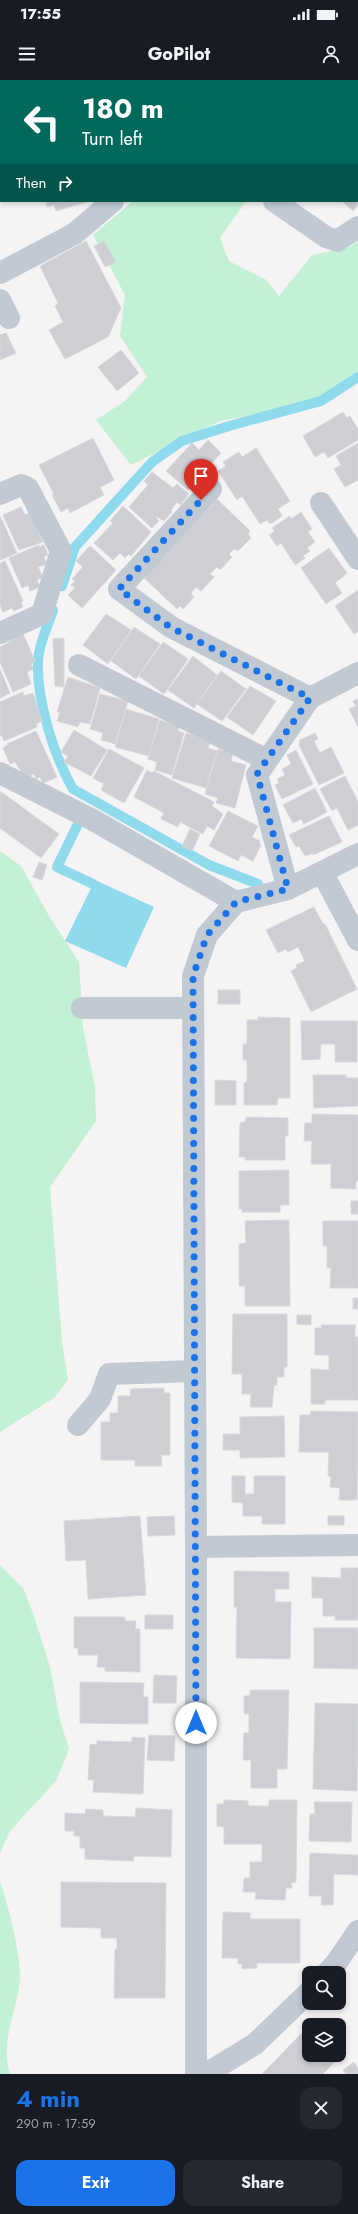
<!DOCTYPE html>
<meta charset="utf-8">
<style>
:root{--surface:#171b24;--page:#242831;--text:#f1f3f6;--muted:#9ea1a6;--accent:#1a73e8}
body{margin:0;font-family:Jost,sans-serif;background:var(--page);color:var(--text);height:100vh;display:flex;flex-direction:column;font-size:15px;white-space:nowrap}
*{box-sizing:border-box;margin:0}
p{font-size:13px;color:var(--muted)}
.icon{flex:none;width:22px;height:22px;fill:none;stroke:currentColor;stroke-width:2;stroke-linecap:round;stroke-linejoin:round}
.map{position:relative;height:1994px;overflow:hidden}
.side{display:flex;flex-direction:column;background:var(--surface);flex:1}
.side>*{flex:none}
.top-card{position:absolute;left:0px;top:0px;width:358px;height:122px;box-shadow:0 2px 6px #0003;background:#00695c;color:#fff;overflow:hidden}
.fabs{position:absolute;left:302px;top:1886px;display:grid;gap:8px}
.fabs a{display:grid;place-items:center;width:44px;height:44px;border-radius:8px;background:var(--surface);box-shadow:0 2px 6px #0003;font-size:20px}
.pin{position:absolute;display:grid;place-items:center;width:34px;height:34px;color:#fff;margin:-41px -17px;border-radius:50% 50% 50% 0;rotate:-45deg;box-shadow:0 0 4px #0007}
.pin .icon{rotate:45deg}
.me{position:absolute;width:44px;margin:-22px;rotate:0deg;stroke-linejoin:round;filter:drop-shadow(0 0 3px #0008)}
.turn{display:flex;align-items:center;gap:14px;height:84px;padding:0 16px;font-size:18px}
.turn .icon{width:52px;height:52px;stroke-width:2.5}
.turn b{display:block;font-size:28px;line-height:34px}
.then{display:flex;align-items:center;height:38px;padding:0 16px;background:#0003;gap:8px;font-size:15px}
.round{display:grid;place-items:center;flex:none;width:42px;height:42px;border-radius:12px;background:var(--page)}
.summary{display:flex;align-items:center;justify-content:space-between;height:68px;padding:0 16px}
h1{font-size:24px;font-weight:700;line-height:30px;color:var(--accent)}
.primary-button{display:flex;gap:8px;margin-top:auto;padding:8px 16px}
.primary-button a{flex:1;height:46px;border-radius:12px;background:var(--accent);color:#fff;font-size:16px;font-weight:700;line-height:46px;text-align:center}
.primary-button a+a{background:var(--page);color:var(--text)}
.status{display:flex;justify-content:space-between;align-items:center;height:28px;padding:0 20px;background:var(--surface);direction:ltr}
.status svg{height:11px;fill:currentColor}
header{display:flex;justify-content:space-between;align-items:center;height:52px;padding:0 16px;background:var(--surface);font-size:18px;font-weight:700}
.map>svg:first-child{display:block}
.green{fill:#c3f1d5}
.water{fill:#90daee}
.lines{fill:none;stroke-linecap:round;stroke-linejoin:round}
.stream{stroke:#90daee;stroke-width:10}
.building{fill:#cdcfd5;stroke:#d7d9de}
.path{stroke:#7ad0a6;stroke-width:2.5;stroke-dasharray:3 2;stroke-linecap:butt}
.minor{stroke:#c1cad2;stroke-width:22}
.route{stroke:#1a73e8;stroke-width:7;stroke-dasharray:0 12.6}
</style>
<div class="status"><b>17:55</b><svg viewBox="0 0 49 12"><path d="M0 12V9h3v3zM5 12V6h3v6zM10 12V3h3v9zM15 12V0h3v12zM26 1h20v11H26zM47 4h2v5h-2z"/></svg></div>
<header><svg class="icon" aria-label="menu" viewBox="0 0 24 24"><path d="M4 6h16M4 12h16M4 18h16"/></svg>GoPilot<svg class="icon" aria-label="person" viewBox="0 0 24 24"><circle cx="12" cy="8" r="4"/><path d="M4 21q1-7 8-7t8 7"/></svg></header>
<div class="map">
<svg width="358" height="1994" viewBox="0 0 358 1994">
<rect width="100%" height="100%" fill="#f5f3f3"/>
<path class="green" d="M133,121H246L220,158L229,181L265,199L279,216L312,175L350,167L358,161V291L317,318L256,334L220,341L131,385L96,340L125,321L147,297L120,256L125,215L93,155Z
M0,771L21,786L49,836L79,882L83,948L95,1007L96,1041L50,1107L62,1262L68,1300L54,1318L0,1352Z
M0,1485L23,1508L34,1536L50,1587L60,1640L69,1669L56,1701L10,1751L0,1773Z
M0,1801C7,1821 22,1879 20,1899C17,1933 0,1959 10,1994H0Z"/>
<path class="water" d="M95,800L154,827L126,888L65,861Z"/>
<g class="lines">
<path class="stream" d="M62,506L75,467L152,382L182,361L229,346L321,321L358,297
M53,530C48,546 39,563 38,580C36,619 54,676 73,709L209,785L258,804
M77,746L57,787L93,804"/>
</g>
<path class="building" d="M49,0H115V1H47Z
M357,67L358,125L353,131L342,121H357Z
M46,121H86V122L56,131L54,125L47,127Z
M86,161L121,228L108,257L65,279L49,250L63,242L55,226L58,223L40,186Z
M104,161L116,182L105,187L94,166Z
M6,253L16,273L0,280V255Z
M121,270L139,293L117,311L98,287Z
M343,332L347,338L350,336L358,349V360L328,378L324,372L315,377L303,356Z
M93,358L114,400L100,407L104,415L70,433L68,428L61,432L52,415L54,414L39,385Z
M208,360L221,373L207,388L210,391L194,409L192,407L188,410L166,391L192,363L199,370Z
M358,363V400L345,407L334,389L341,385L336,376Z
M256,368L290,421L278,429L282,436L270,444L267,440L260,444L242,416L237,420L218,391L226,386L223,382L239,372L242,377Z
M152,392L173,408L177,404L189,414L180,425L177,422L171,430L172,432L164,441L157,437L156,438L159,441L152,448L129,427L148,405L144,401Z
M217,419L250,451L248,454L251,458L238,471L234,469L229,474L232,477L220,490L217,487L210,494L214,497L201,511L196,507L191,513L194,517L183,529L180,526L177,529L143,497L202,431L204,433Z
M123,426L151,452L131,476L129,474L125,478L120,473L113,480L94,463L113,443L110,441Z
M21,427L25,435L30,432L43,462L19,470L3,435Z
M301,432L312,449L308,452L315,462L307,468L310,471L303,476L305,478L295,485L281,463L277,466L269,455L275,451L272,448L290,436L291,439Z
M0,436L17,473L0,480Z
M39,465V467L44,465L48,475L44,477L47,484L38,487L43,497L37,500L40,507L30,511L28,505L22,508L9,478Z
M90,466L116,490L82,528L68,515L75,508L71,505L75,501L72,499L83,487L76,481Z
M329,468L347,493L335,503L342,513L326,524L301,488Z
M5,481L23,521L21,523L23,527L14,531L12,528L3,532L0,525V483Z
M358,510V552L354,554L335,526Z
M106,534L131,550L108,584L83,565Z
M134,547L160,564L136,599L111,581Z
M23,554L35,581L31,583L33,589L27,592L31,604L13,612L0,582V567Z
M64,558V607L55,606L53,559Z
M163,562L188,579L164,614L139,596Z
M193,576L217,595L194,628L168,610Z
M0,589L10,613L0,618Z
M221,591L246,609L222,641L197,624Z
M68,597L100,608L90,644L80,642L78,647L57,641L60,632H57Z
M250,606L276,621L253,655L227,637Z
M23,612L24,616L33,613L42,641L36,644L37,647L4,661L2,655L0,656V622Z
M100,614L128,621L115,664L101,660L103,653L90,649Z
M358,619V647L349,629L356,626L353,621Z
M126,629L159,639L149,676L115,667Z
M160,640L179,646L178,651L184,653L172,695L155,690L157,682L148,679Z
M74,650L107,670L91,696L64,682L68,676L61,672Z
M36,651L57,697L43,703L40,697L36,699L34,694L27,697L25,693L23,694L15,682L10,684L3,668L8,665L7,664Z
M186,653L210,661L208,668L217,671L206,708L172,698Z
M315,653L318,659L314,661L320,673L331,667L344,693L319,705L299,665L300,660Z
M109,669L144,688L124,723L101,710L104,704L93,698Z
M218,669L233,673L231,681L246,685L235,728L216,723L218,718L205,714Z
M296,670L313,704L282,719L275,705L279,703L277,699L285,695L282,689L291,684L287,675Z
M147,690L152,693L154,691L214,722L212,726L223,734L214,750L207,746L203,754L180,742L178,747L161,739L164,733L134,717Z
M345,696L358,722V745L348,750L337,728L332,731L320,709Z
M315,708L327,732L304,744L301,739L293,743L283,725Z
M0,711L59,754L41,778L0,748Z
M228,731L258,746L252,757L260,761L259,764L261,765L253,781L241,775L238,781L209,766Z
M329,736L342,762L313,775V773L305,776L299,766L296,767L289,755Z
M190,749L200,754L192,771L182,766Z
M39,782L47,785L42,800L33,797Z
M314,827L323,844H325L357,909L311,932L291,891L297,888L296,885L305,881L298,867L288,872L286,869L278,873L266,850Z
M218,910H240V924H218Z
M258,937L290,938V1018H278L277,1025H244V1003L247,1002V980H243V964H247V940H258Z
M301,941H357V982H335V964H321L320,979L302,980Z
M313,995H346V998H358V1026L314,1028Z
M215,1000L236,1001V1025H215Z
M312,1034L358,1035V1101H356V1109L331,1108V1084H311L312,1061H304L305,1043H312Z
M246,1037L288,1038V1056H285V1080H245V1077H239L240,1043L245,1042Z
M289,1090V1125H280V1132H242V1128L239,1129V1091Z
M351,1121H358V1134H351Z
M289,1140L290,1226H245V1206H239V1164L246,1163L245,1141Z
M323,1141H358V1208H330L331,1188H327V1166H323Z
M353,1218H358V1229H353Z
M233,1234H287V1287H284V1297H277V1305H274L272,1327H250L251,1314H242V1294H232Z
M297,1235H311V1245L297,1244Z
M321,1245H355V1257H358V1320H325V1324H311V1289L329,1290V1275H315V1248H322Z
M164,1308V1313H170V1375H161L162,1386H135V1380H101V1342H110V1333H118V1316H130L131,1309Z
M311,1331L358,1332L357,1420H339L340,1408L330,1407L331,1397L328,1396L329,1372H299L300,1335H310Z
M284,1336L285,1377L240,1378V1370H223V1354H240V1337Z
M232,1396H245V1414H254V1396H285V1444H262V1436H243V1423L232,1422Z
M140,1436L146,1515L88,1519L86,1480L66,1481L64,1441Z
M174,1436L175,1455L148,1456L147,1437Z
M328,1436H344V1445H328Z
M341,1488H358V1540H335V1536H323V1518H312V1497L341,1498Z
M234,1491L289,1492V1509H275V1522H291L290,1579L236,1578L237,1527H234Z
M145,1535H173V1549H145Z
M74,1537H125V1541H136L135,1549H140V1592L105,1591V1587H97L98,1575H78V1568H74Z
M314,1548H358V1589L314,1588Z
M154,1595L177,1596L176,1623H153Z
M80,1602L144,1603L143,1617H148V1644L80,1643Z
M250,1610H289L287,1689H277V1708H251V1680H243L244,1653H249V1634H244V1616H250Z
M315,1623L358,1624L357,1711L313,1709Z
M149,1655L175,1656L174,1681L147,1680Z
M132,1657L145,1658L143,1714L93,1712L94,1700H88L90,1664L97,1665V1661L132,1662Z
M224,1720L248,1721V1726H269V1720H297L296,1802L291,1803L292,1808H286L285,1820L255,1819L256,1812H243L244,1798H250V1782H262V1764H224V1747L217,1746V1724H224Z
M314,1722H352L351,1762L309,1761L310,1734H315Z
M136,1728L172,1730L171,1777L134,1776L133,1781L85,1779V1768H80V1756H74V1751H65V1733L85,1734L86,1729L103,1730V1736L135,1737Z
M310,1773L358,1775V1795L334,1794L333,1825H321L322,1816H309Z
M61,1802L166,1803L165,1918H114L115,1869H117V1858H101V1848L61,1847Z
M223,1832L250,1833V1839H300V1883H257V1888L242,1889V1884H238V1878H222Z
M309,1951V1975H339V1973L341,1975L323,1994H262L303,1952L306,1954Z
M354,1982L358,1988V1994H346L343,1990Z"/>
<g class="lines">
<path class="path" d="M127,0L128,1"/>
<path class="minor" d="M274,121L326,157L337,161L358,147
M0,193L74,154L113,121
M0,220L9,238
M211,409L119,509L171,547L310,618
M0,414L21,405L28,408L61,471L42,534L0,553
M321,423L358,479
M79,585L267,680
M0,693L93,740L236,822
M322,792L358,860
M288,809L257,695L310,618L358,593
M82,928H193
M78,1345L100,1319L109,1294L195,1291
M196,1467L358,1465
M327,1893L337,1882L358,1851
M196,1994V1467L193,896L207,855L236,822L288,809L358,774
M206,1994L255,1964L309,1912"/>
</g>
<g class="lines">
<path class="route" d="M196,1643L193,896L207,855L236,822L288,809L257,694L310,618L170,547L119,509L201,420"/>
</g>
</svg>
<div class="fabs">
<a><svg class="icon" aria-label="search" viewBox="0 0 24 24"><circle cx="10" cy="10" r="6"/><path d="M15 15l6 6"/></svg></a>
<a><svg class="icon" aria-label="layers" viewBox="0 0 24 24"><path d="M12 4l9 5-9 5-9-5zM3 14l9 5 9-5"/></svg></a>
</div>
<div class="pin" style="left:201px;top:420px;background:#d93025"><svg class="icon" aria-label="arrive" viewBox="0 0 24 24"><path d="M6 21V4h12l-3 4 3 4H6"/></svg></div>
<svg class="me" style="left:196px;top:1643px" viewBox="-20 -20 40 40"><circle r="19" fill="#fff"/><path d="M0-13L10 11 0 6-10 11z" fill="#1a73e8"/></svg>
<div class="top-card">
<div class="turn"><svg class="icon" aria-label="left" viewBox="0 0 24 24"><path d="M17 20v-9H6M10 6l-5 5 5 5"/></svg><div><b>180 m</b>Turn left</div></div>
<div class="then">Then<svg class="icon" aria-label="right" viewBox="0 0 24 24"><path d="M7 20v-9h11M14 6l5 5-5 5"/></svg></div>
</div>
</div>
<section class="side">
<div class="summary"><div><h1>4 min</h1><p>290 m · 17:59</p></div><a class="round"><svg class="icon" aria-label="close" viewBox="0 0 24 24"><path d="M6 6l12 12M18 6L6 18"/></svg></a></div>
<div class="primary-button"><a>Exit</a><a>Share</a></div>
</section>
